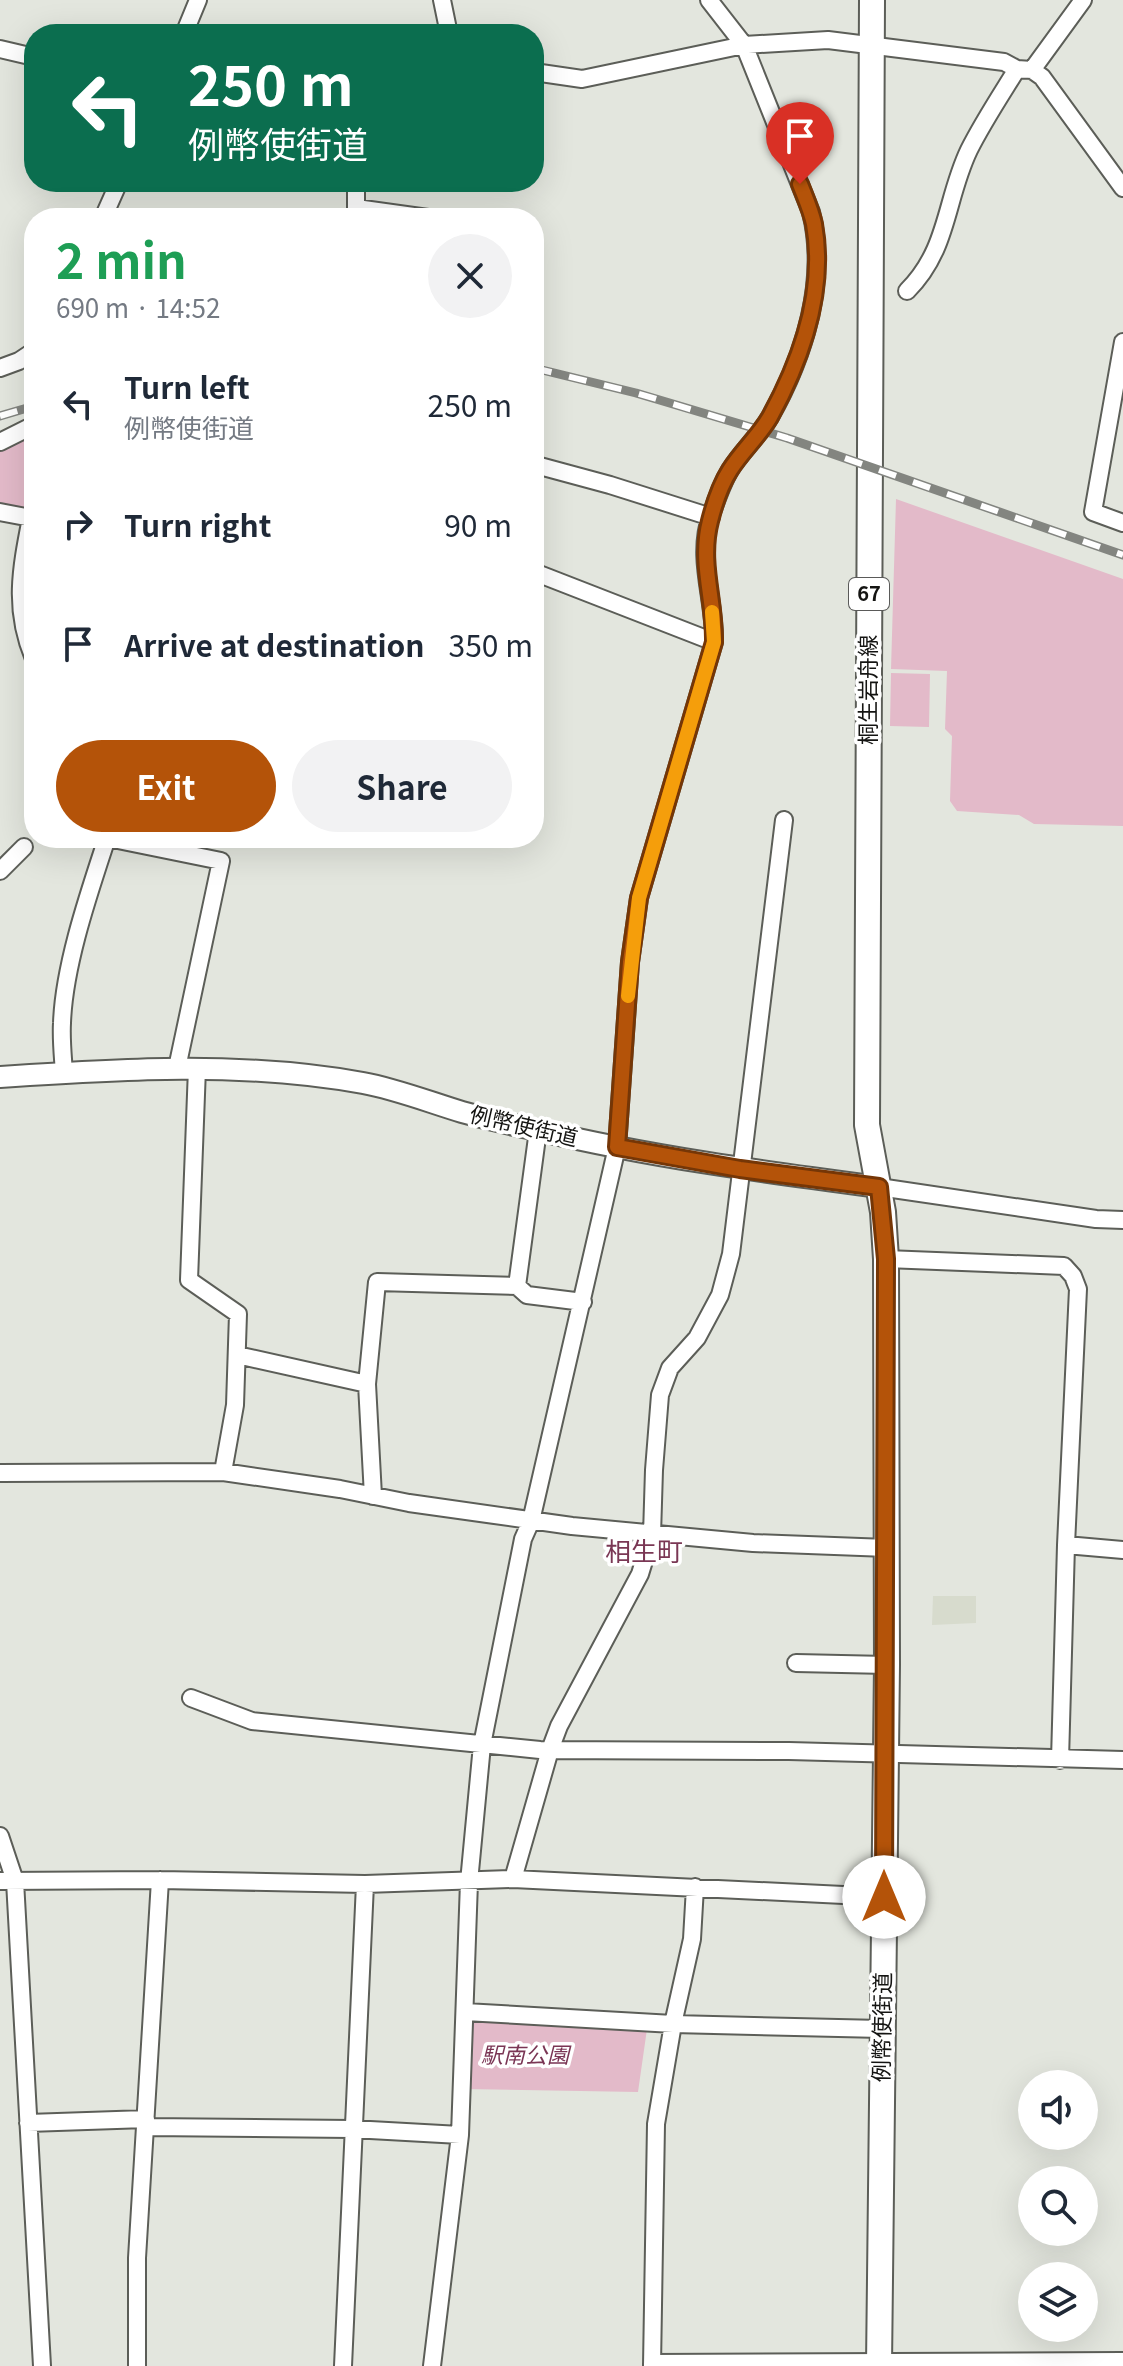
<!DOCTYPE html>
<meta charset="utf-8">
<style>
:root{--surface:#fff;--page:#f2f2f3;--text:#1f2937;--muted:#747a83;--accent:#b45309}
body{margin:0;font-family:Georgia,"Noto Sans JP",serif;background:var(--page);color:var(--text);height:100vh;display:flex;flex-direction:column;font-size:30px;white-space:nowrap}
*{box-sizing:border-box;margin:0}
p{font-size:26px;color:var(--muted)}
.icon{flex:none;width:44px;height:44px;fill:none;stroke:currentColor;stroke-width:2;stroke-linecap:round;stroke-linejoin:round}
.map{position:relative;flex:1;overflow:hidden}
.panel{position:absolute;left:24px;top:208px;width:520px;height:640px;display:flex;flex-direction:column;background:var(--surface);border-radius:32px;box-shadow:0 8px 32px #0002}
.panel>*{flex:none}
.hud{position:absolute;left:24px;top:24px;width:520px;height:168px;border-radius:32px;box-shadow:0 8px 32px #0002;background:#0b6e4f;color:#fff;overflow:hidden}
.controls{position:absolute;left:1018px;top:2070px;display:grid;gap:16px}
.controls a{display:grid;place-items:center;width:80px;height:80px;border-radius:50%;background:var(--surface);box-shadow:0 8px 32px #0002;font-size:40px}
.pin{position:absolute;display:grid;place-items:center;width:68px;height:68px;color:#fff;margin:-82px -34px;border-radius:50% 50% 50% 0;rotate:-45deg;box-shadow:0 0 8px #0007}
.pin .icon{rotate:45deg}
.me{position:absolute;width:88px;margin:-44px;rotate:0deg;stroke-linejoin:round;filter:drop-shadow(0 0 6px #0008)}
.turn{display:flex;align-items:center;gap:28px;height:168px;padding:0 32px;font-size:36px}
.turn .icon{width:104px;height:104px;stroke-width:2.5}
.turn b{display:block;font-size:56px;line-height:68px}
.round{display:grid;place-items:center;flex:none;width:84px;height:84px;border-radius:42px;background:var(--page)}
.head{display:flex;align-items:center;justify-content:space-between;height:136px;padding:0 32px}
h1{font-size:48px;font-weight:700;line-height:60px;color:#1e9e55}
.button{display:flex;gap:16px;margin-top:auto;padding:16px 32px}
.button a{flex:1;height:92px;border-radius:48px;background:var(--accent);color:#fff;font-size:32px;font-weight:700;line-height:92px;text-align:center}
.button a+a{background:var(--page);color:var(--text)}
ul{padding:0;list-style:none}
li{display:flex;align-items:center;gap:24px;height:120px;padding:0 32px}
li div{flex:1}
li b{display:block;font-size:30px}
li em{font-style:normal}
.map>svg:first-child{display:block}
.built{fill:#d7dbcd}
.green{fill:#e3bac9}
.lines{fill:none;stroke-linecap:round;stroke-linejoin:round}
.minor-casing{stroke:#5c5e58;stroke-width:20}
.tertiary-casing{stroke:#5c5e58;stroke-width:24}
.primary-casing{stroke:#5c5e58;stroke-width:28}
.minor{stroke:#fff;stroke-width:16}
.tertiary{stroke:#fff;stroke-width:20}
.primary{stroke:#fff;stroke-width:24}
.rail-casing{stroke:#838580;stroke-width:9}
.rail{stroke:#fff;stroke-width:6;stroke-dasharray:18;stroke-linecap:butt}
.route-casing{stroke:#753606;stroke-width:20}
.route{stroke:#b45309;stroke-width:14}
.slow{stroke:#f59e0b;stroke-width:14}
.labels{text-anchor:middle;stroke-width:7;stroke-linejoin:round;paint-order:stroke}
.shield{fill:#fff;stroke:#5a5a59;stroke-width:2}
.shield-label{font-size:20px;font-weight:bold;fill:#141412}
.street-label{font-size:22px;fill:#141412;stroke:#fff}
.park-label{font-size:22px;font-style:italic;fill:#7a3554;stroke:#fff}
.quarter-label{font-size:26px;fill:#7a3754;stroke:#fff}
</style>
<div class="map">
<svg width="1123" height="2366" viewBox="0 0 1123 2366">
<rect width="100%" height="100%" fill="#e3e6de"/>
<path class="built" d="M933,1596H976V1623L932,1625Z"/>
<path class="green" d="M24,438L34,441V512L0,504V450Z
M896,499L1123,579V826L1034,824L1019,815L957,811L950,801L952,736L945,729L947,671L891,669Z
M891,673L930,674L929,727L890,726Z
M469,2015L647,2029L638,2092L463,2089Z"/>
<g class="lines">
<defs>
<path id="minor" d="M442,0L449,34
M184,34L198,0
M0,49L34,57
M1032,70L1042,77L1123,188
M534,72L582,79L744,45L828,40L1004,62L1017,69L1032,70L1083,0
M356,208L428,218
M356,216V182
M103,218L119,182
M907,291C949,249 945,200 969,150C983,122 1001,95 1017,69
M1123,342L1093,512L1123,523
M0,368L19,361L34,351
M0,442L34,425
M536,465L610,485L711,517
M0,512L31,518C21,569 13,609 34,659
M534,572L714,642
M108,838L221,861L177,1068
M0,871L24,847
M197,1068L189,1280L238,1314L235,1405L223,1472
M64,1073C63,1057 61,1040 62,1023C64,965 89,893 107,838
M879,1187L1096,1219L1123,1220
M886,1259L1064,1266L1073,1276L1078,1289L1066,1545L1060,1760
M517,1286L538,1130
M237,1355L367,1384
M0,1473L223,1472L340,1489L409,1503L572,1526L753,1543L887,1548
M373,1496L367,1384L377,1282L517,1286L527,1295L583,1302
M1066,1545L1123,1550
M796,1663L887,1665
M191,1698L252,1721L540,1750L789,1751L1123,1760
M0,1836L15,1881L42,2366
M513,1879L550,1750L559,1726L640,1574L652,1535L654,1470L660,1395L670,1368L697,1338L720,1295L731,1254L784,820
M0,1881L160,1880L365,1884L513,1879L884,1897
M465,2012L673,2024L882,2029
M28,2123L146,2119
M146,2127L352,2129L460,2135
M652,2363L1123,2361
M137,2366V2258L160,1880
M343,2366L365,1884
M432,2366L460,2135L469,1882L482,1745L523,1539L531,1521L617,1147L630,962L639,898L714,642C715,598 696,559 711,515C716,501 722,483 730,470C742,451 759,436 770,417C804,357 828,281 811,212L744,45L709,0
M652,2366L656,2124L673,2024L692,1939L695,1887"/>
<path id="tertiary" d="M0,1077C121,1069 242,1061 363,1083C396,1089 429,1102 462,1112C487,1119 513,1125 538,1130C650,1157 765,1172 879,1187"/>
<path id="primary" d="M872,0L867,1125L883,1212L886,1259L887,1665L879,2366"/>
</defs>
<use href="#minor" class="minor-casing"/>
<use href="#tertiary" class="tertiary-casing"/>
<use href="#primary" class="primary-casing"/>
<use href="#minor" class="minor"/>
<use href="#tertiary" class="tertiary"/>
<use href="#primary" class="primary"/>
<defs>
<path id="rail" d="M534,368L636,393L787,438L1123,555
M0,416L34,406"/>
</defs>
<use href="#rail" class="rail-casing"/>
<use href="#rail" class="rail"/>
</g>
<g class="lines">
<defs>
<path id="route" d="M800,184C805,197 811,210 814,224C826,290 801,360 770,417C759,436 742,451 730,470C721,484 714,505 710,521C699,563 715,600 714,642L639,898L630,962L617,1147L740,1169L879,1187L886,1259L884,1897"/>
</defs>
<use href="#route" class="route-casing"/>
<use href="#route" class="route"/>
<path class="slow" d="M628,996L639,898L714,642L712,612"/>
</g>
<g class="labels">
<rect class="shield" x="849" y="578" width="40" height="32" rx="6"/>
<g class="shield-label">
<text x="869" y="601">67</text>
</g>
<g class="street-label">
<text transform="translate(868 690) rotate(-90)" y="8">桐生岩舟線</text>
<text transform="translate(524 1126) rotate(13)" y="8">例幣使街道</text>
<text transform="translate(882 2027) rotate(-89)" y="8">例幣使街道</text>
</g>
<g class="park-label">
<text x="525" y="2063">駅南公園</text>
</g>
<g class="quarter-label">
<text x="644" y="1561">相生町</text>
</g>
</g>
</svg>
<div class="controls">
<a><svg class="icon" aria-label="sound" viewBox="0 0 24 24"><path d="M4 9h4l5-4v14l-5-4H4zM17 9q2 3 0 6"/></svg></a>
<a><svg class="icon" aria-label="search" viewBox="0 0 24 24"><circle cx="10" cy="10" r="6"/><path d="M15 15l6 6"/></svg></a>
<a><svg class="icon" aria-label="layers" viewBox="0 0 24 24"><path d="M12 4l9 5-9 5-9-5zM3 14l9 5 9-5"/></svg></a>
</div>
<div class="pin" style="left:800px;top:184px;background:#d93025"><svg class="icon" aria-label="arrive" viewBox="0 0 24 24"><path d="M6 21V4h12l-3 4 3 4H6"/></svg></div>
<svg class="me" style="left:884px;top:1897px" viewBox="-20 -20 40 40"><circle r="19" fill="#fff"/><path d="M0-13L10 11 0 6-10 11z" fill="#b45309"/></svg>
<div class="hud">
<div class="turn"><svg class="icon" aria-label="left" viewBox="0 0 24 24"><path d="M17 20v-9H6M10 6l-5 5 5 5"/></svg><div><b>250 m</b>例幣使街道</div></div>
</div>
<section class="panel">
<div class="head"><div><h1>2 min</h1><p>690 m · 14:52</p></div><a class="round"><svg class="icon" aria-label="close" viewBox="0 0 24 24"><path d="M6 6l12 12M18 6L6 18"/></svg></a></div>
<ul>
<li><svg class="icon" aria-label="left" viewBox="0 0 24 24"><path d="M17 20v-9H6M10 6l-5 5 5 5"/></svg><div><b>Turn left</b><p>例幣使街道</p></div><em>250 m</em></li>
<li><svg class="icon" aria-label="right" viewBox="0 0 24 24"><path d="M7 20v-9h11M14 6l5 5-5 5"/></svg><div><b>Turn right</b></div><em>90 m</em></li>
<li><svg class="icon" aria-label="arrive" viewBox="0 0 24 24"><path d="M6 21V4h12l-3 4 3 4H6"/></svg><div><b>Arrive at destination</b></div><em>350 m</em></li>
</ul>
<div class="button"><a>Exit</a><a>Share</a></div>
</section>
</div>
